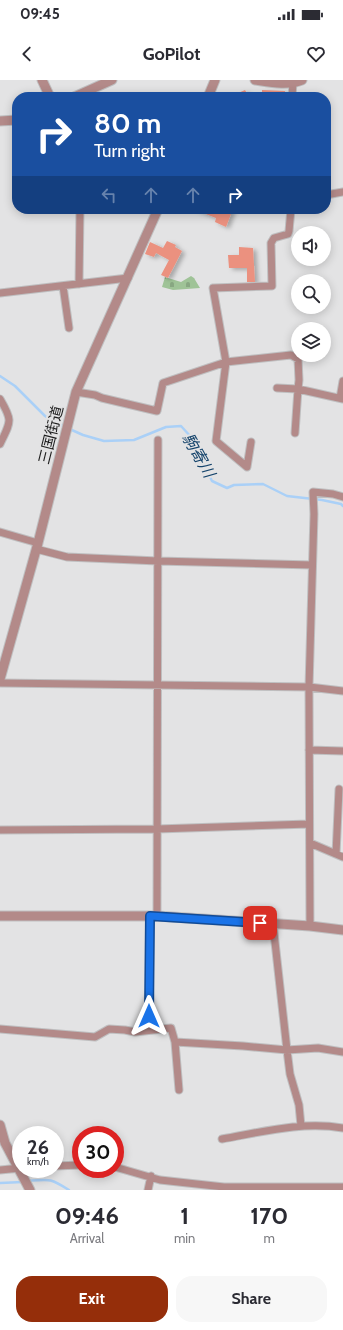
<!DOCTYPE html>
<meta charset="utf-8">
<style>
:root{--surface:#fff;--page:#f7f7f7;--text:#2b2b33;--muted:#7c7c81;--accent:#952e0a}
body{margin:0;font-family:Cabin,"Noto Sans JP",sans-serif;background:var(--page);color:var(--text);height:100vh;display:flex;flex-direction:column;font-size:15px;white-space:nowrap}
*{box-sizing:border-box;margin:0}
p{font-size:13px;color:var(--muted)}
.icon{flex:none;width:22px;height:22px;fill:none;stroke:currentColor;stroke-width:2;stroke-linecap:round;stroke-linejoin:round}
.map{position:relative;height:1110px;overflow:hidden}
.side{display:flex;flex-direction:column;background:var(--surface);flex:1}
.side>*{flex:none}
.guide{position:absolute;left:12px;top:12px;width:319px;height:122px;border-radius:16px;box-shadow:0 2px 10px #0003;background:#1a4fa0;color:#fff;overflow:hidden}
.tools{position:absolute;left:291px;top:146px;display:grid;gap:8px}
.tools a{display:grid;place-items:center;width:40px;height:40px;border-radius:50%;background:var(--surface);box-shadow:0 2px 10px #0003;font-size:20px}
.speed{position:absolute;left:12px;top:1046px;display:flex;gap:8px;font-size:20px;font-weight:700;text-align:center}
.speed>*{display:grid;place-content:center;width:52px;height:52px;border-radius:50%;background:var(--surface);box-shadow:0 2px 10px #0003;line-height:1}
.speed small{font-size:10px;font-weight:400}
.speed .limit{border:6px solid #d22;background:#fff;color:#111}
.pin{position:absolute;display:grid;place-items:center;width:34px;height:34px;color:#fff;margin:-17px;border-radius:8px;box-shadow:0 2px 6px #0006}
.me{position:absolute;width:44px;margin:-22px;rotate:0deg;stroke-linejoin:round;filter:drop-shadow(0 0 3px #0008)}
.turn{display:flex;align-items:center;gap:14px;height:84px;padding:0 16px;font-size:18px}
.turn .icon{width:52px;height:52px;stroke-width:2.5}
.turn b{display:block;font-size:28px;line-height:34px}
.lanes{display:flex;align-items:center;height:38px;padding:0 16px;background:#0003;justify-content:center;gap:20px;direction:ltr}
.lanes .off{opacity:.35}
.eta{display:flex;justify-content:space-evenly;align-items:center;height:68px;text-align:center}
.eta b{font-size:24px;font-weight:700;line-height:28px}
.action{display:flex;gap:8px;margin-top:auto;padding:8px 16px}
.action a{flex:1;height:46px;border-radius:16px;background:var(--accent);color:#fff;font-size:16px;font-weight:700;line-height:46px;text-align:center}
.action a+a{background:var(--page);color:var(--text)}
.status{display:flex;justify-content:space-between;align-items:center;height:28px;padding:0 20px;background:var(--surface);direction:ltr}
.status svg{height:11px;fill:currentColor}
header{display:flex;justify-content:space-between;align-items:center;height:52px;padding:0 16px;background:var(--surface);font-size:18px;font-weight:700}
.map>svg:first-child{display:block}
.cemetery{fill:url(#cemetery-stones)}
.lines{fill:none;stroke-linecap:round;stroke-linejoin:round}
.stream{stroke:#aad0f7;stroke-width:2.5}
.building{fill:#eb917f;filter:url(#shadow)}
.minor-casing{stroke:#bfbfc0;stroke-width:9}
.tertiary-casing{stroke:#bfbfc0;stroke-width:11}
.minor{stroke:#b38a89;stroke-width:7}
.tertiary{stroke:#b38a89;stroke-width:9}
.route-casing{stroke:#114b97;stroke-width:10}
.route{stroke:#1a73e8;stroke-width:7}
.labels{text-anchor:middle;stroke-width:4;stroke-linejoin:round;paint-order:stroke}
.street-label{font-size:15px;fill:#1d1d1d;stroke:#e3e3e4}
.water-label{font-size:16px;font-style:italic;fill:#14436b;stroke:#e3e3e4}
</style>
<div class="status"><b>09:45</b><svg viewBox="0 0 49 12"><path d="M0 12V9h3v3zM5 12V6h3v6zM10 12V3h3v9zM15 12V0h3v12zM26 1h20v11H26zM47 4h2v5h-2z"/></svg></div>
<header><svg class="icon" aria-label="back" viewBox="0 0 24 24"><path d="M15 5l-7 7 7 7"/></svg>GoPilot<svg class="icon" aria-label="heart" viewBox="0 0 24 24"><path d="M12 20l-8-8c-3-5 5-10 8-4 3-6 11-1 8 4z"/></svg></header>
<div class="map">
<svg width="343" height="1110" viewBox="0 0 343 1110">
<defs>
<pattern id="cemetery-stones" width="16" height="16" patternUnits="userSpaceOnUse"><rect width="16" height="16" fill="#9fc397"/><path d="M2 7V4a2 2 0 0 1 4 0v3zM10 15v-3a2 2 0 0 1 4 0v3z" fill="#88a782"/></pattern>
<filter id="shadow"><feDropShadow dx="3.5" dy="2" stdDeviation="2" flood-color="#0004"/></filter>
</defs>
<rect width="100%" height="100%" fill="#e3e3e4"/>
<path class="cemetery" d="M191,196L194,198L200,208L173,210L162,207L165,197L181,202Z"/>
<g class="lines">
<path class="stream" d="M0,296L15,306L45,336L54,342L83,355L104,361L134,360L166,347L181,346L191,357L212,401L227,408L234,405L263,404L287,416L322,420L341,424L343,426
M28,1101C50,1099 50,1098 69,1110
M0,1103L23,1102"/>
</g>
<path class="building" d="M245,10L249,17H229Z
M262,10L285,11V17H262Z
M193,129H233L226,147L215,142L216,138Z
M167,161L176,165L175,167L182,171L168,198L161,195L169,180L156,173L154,177L145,174L150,162L163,168Z
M239,167L253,168L255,202H247V188H229L228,175H239Z"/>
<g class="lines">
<defs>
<path id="minor" d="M292,17L293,2L294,0
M326,115L343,112
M79,204L80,129
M63,206L69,248
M0,213L128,198
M277,308L298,309L295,353
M76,312L95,315L102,318L157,331L163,303L226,282L291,275L298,279L299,300L298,309L343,319
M340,318L343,301
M0,319C13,341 11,341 0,364
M251,362L247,387L216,361L226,282L213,208L272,206L271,163L274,158L288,154L289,151L291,129
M0,452L38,463
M36,469L67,477L158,481L312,485
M0,603L309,607L343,611
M309,670L343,671
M0,750L157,749L309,744
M310,763L343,777
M336,774L339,709
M157,836L158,360
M273,844L287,970L290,994L299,1025L301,1046
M310,846L309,607L314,434L313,412L333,414L343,417
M0,949L95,957L109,949L125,950L135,952L171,948L175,962L179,1010
M149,950L150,836
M175,962L243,966L287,970L318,968L343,972
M222,1059C262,1052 302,1041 343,1048
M55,1086L81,1085
M115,1087L160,1100L224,1107H343
M0,1090L21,1088
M148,1110L151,1096"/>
<path id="tertiary" d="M42,0L50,17
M255,0C269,2 288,6 302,0
M74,17L112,0
M208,17L215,0
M0,41L17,40
M0,599L38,463L76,312L158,129
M0,836H157L310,846L343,850
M0,1045L5,1063L30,1110"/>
</defs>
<use href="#minor" class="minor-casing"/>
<use href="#tertiary" class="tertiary-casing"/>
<use href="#minor" class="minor"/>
<use href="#tertiary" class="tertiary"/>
</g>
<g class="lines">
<defs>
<path id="route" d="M149,936L150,836L260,843"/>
</defs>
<use href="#route" class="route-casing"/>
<use href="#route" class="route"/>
</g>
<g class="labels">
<g class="street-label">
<text transform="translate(51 355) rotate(-76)" y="5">三国街道</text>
</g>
<g class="water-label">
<text transform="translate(199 375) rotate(60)" y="6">駒寄川</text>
</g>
</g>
</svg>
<div class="tools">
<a><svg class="icon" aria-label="sound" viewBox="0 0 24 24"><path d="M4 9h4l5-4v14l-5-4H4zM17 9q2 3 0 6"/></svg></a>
<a><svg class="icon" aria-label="search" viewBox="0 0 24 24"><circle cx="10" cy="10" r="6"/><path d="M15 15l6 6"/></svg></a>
<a><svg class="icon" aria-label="layers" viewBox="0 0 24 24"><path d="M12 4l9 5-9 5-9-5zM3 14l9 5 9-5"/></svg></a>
</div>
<div class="speed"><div>26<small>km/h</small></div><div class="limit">30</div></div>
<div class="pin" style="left:260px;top:843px;background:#d93025"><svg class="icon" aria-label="arrive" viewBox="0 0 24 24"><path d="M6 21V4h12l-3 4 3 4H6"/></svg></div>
<svg class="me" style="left:149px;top:936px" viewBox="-20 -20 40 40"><path d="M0-17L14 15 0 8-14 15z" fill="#1a73e8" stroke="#fff" stroke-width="4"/></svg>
<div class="guide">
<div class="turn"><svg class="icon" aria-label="right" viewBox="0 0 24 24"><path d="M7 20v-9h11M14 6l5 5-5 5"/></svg><div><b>80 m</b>Turn right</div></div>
<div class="lanes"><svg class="icon off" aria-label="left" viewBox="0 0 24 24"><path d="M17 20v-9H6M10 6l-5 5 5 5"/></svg><svg class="icon off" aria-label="ahead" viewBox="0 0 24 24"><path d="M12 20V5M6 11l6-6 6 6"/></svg><svg class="icon off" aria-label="ahead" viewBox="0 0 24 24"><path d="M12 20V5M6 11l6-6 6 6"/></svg><svg class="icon" aria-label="right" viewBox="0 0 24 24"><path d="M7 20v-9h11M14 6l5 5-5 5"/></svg></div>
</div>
</div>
<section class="side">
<div class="eta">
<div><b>09:46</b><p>Arrival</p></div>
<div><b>1</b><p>min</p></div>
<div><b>170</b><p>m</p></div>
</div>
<div class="action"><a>Exit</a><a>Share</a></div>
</section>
